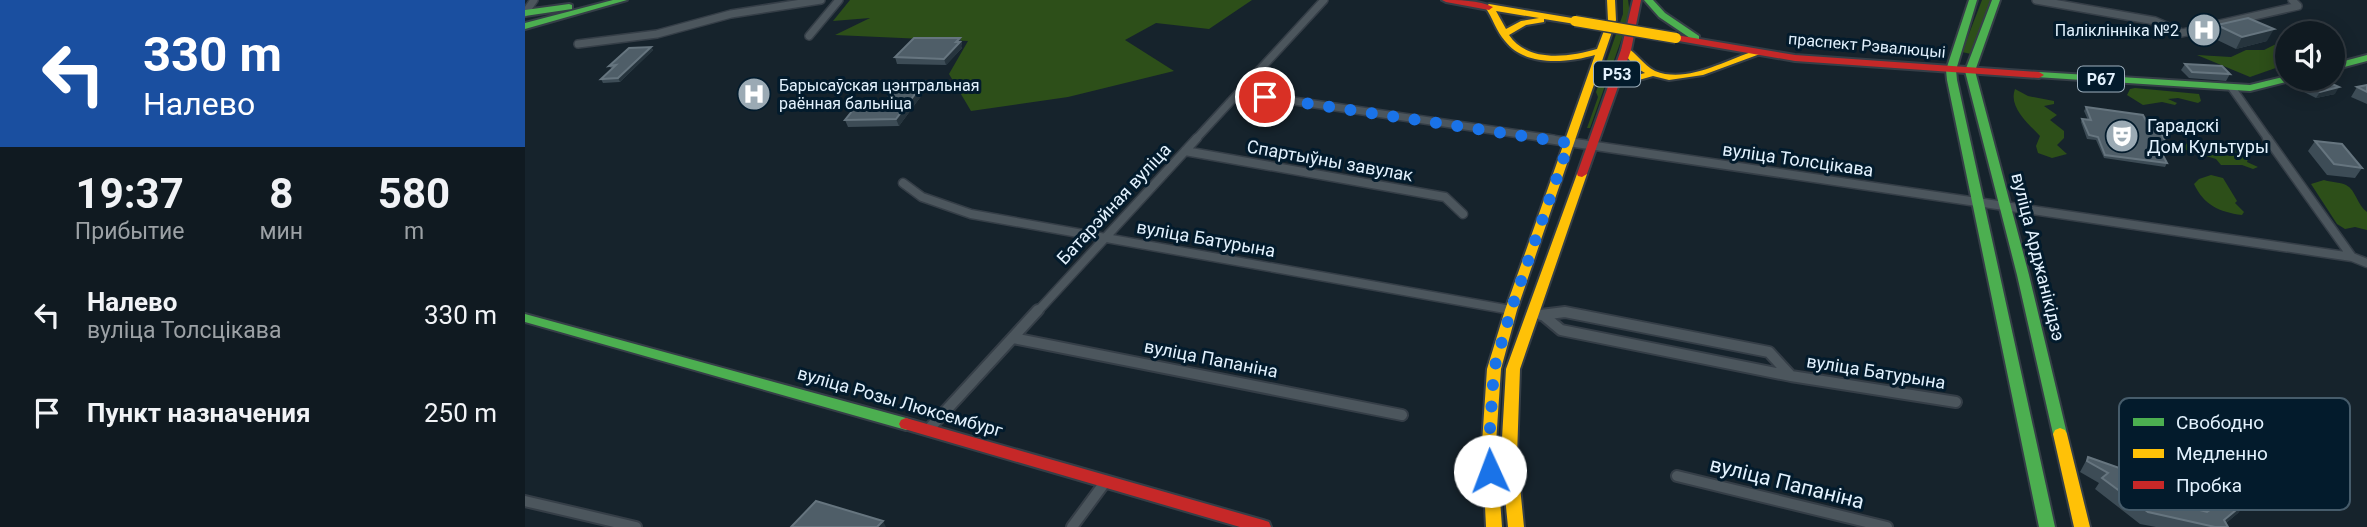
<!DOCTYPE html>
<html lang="ru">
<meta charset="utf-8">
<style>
:root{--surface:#101a21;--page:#19232a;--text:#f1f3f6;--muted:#9ca1a5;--line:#30383f}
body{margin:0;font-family:Roboto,sans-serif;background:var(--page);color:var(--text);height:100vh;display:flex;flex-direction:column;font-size:26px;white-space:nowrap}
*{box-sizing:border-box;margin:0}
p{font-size:23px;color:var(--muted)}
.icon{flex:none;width:38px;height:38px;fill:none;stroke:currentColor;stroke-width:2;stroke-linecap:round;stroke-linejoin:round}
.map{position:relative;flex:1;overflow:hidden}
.side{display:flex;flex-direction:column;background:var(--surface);width:525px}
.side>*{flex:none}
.top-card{background:#1a4fa0;color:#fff;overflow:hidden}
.buttons{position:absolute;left:1750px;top:21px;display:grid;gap:14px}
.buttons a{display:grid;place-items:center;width:70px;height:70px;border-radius:50%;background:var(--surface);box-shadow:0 4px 18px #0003,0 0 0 2px var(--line);font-size:35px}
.pin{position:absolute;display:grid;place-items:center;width:60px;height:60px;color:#fff;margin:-30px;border:4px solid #fff;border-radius:50%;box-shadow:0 2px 7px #0007}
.me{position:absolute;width:77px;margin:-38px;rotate:358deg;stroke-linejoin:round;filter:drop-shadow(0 0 5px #0008)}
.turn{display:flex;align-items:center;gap:24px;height:147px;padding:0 28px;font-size:32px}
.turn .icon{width:91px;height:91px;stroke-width:2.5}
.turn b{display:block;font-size:49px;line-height:60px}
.eta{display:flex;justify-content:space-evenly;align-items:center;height:119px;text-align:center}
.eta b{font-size:42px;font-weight:700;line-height:49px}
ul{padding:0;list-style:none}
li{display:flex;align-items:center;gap:21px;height:98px;padding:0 28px}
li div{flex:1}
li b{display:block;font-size:26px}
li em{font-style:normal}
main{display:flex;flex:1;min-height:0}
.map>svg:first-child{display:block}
.green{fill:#2d4f19}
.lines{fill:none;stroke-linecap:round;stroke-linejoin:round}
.street-far2-casing{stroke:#353e47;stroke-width:10}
.street-far1-casing{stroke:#353e47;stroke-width:11}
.street-casing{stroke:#353e47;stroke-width:14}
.fast-casing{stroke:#353e47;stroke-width:4}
.slow-casing{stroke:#353e47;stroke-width:4}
.jam-casing{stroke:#353e47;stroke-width:4}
.street-far2{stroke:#4c565d;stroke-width:7}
.street-far1{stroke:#4c565d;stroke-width:8}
.street{stroke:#4c565d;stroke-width:10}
.fast{fill:#4caf50;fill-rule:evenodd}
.slow{fill:#ffc107;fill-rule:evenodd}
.jam{fill:#c62828;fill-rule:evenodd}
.slow-bridge-casing{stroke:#353e47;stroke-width:13;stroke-linecap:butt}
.slow-bridge{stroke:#ffc107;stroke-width:10}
.wall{fill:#3d4c56}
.shaded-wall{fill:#26343d}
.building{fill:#4f5e68;stroke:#66757f;stroke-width:2}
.route{stroke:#1a73e8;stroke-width:12;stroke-dasharray:0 21.6}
.labels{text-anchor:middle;stroke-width:6;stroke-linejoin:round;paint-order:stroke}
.far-poi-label{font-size:16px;fill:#e3f2fe;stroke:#031b2c;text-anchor:end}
.far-street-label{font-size:16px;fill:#e3f2fe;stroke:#031b2c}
.shield{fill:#031b2c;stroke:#a0b2bf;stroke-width:2}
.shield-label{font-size:16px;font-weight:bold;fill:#e3f2fe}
.poi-label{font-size:18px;fill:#e3f2fe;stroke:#031b2c;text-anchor:start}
.street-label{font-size:18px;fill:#e3f2fe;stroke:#031b2c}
.near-street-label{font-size:21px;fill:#e3f2fe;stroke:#031b2c}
.key{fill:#031b2c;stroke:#465c6b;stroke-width:2}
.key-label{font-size:19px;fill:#e3f2fe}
</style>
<main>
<section class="side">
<div class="top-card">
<div class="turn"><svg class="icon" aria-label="left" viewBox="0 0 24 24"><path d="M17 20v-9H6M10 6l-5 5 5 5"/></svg><div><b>330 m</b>Налево</div></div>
</div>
<div class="eta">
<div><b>19:37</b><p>Прибытие</p></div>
<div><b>8</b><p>мин</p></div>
<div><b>580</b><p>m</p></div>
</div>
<ul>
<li><svg class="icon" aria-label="left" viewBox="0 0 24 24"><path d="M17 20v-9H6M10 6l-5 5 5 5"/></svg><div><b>Налево</b><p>вуліца Толсцікава</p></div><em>330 m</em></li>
<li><svg class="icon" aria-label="arrive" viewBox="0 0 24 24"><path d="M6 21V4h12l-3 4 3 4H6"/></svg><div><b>Пункт назначения</b></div><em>250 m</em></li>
</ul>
</section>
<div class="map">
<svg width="1842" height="527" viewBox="0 0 1842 527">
<rect width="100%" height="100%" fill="#16232c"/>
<path class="green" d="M325,0H727L684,29L631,23L600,40L649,71L543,97L446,111L424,74L443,41L310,35L345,18L308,21Z
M1098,0H1103L1105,15L1065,128H1062L1073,97L1071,92L1098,14Z
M1457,0H1466L1446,54L1437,52Z
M1757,41L1762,42V64L1725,77L1672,55L1706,57L1721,50H1739Z
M1610,88L1674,94L1676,101L1673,103L1653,98L1643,99L1652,103L1650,105L1637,102L1618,105L1602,95L1605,89Z
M1490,89L1503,96L1529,101V104L1519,106L1532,115L1525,120L1539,131V138L1532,145L1542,154L1527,158L1513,153L1511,146L1515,136C1504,124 1483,107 1490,89Z
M1663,142L1704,156H1707L1706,154L1694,144H1711L1725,153L1722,162L1733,167L1728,169L1717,165H1696L1691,159L1661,150L1659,147Z
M1686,175L1698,178L1712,201L1710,203L1719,212L1717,215C1694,212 1679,205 1669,184L1674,179Z
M1799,180C1805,182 1815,182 1821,185C1831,190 1832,205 1842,212V230L1830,227L1820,229L1812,224L1786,184Z
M1728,397L1750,401L1786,465L1678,449L1661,413L1742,425Z"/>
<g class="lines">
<defs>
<path id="street-far2" d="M1511,0L1630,21L1657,33L1670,30
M0,13L9,0
M1681,27L1773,6L1767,0
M284,36L314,0
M53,44L132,34L206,14L296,0
M1707,88L1743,139
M714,93L1028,139
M671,139L799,0"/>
<path id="street-far1" d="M1016,138L1827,257L1842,263
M1742,138L1827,257
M660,151L920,197L938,214
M378,183L397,197L446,214L986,310
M512,312L672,138"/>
<path id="street" d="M1016,315L1040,312L1244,352L1266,376
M1018,315L1036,330L1266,376L1431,402
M488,338L877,415
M403,430L513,310
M1152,476L1362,527
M0,501L111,527
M547,527L581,481"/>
<path id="fast" d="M88,0H102L0,29V23Z
M1119,0H1128L1140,13L1174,36V40H1168L1134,17Z
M1444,0H1452L1431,70L1432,80L1530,527H1514L1422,80L1421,70Z
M1467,0H1475L1450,71L1504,275L1542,434L1540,438L1535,440L1530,438L1528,434L1492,275L1440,71Z
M44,4L47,5V9L0,16V10Z
M1842,55V61L1808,70V64Z
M1514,72L1725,85L1762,76V79H1767L1765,81L1725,91L1511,77V73Z
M0,314L381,418L386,420L388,424L386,428L381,430L0,322Z"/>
<path id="slow" d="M1082,0H1090L1091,20L992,310L976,369L971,443L977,527H961L957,443L962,369L980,310L1070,55C1042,63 1000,67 980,41C971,31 968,18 960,7L964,4L1053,19V23L1050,24L1019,19V22L1001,25L984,35C1003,63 1044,57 1072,49L1083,20ZM971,11L1014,18L996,21L981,29Z
M1101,47C1112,53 1118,65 1130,71C1162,84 1200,60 1230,51L1235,54L1178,75L1144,80L1128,76L1089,87L1086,86V82L1120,73L1110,67L1098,52L1096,50Z
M1057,171L1062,174L995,369L992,456L999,527H983L976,456L981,369L1052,174Z
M1535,428L1540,430L1542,434L1565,527H1549L1528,434L1530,430Z"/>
<path id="jam" d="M917,0C933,0 954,0 968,7L964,10L921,2Z
M1108,0H1116L1106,50L1062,174L1057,177L1053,176L1052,174L1096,50Z
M1151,35L1270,55L1514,72L1519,75L1514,78L1270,61L1148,40V36Z
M381,418L738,520L744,522L746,527H715L376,428L374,424L376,420Z"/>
</defs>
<use href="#street-far2" class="street-far2-casing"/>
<use href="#street-far1" class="street-far1-casing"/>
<use href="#street" class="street-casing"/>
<use href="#fast" class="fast-casing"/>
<use href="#slow" class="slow-casing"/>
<use href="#jam" class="jam-casing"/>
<use href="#street-far2" class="street-far2"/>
<use href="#street-far1" class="street-far1"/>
<use href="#street" class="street"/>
<use href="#fast" class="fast"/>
<use href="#slow" class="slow"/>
<use href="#jam" class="jam"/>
<defs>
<path id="slow-bridge" d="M1050,21L1151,38"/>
</defs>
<use href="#slow-bridge" class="slow-bridge-casing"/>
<use href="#slow-bridge" class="slow-bridge"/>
</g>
<path class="wall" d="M1692,25L1742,41L1711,49L1686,37Z
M435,38L437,44L436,46L437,48L421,65L372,64L370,57Z
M126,47L128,50L95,82L78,83L76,79L87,69L84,66Z
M1660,64L1705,74L1701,81L1664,78L1656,70Z
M400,81L402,88L374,126L323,127L320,120L355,110L365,97H363L361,91Z
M1777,83L1810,94L1791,98L1773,89Z
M1842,85V104L1826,97L1832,87Z
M1561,107L1625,128L1642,145L1640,149L1634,148L1642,163L1640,167L1579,158L1571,140L1562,139L1556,122L1557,119L1563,120L1559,111Z
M1790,141L1837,168L1830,178L1802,175L1783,151Z
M1563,457L1656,505L1682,512L1685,510L1679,506L1688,495L1722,501L1713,513L1701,523L1703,527H1631L1615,524L1570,489L1574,483L1555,472Z"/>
<path class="shaded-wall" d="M1749,29L1742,41L1711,49L1717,37Z
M435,38L437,44L436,46L437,48L421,65L419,59Z
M126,47L128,50L95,82L93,78Z
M400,81L402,88L374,126L371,119Z
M1814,87L1810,94L1791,98L1795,92Z
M1722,501L1713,513L1696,527L1699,520Z
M358,521L361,527H352Z"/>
<path class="building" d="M1723,18L1749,29L1717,37L1692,25Z
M389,38H435L431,42H435L419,59L370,57Z
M126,47L93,78L76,79L91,65L84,66L104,48Z
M1660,64L1697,66L1705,74L1667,72Z
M1796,79L1814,87L1795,92L1777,83Z
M400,81L371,119L320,120L328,110H355L370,91H361L368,82Z
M1842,85V92L1832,87Z
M1561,107L1618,115L1625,128L1634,129L1642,145L1632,144L1642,163L1580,155L1573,137L1564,135L1557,119L1566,120Z
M1790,141L1817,144L1837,168L1809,164Z
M1563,457L1597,469L1608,466L1656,505L1682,512L1696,502L1688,495L1702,489L1722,501L1699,520L1703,527H1690L1623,512L1577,478L1583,473L1562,461Z
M291,501L358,521L352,527H266Z"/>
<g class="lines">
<path class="route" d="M740,97L1044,143L986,310L969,369L964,443L965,471"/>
</g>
<defs>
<symbol id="hospital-disc" viewBox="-11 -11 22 22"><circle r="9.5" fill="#9baab4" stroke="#031b2c"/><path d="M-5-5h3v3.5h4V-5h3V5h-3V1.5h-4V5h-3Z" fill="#fff"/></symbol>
<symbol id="theatre-disc" viewBox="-11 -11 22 22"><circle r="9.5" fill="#9baab4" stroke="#031b2c"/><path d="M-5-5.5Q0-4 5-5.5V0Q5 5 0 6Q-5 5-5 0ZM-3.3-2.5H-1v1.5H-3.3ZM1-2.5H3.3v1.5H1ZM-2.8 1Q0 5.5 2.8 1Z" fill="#fff"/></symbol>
</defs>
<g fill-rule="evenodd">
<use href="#hospital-disc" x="1660" y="11" width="38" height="38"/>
<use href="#hospital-disc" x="210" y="75" width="38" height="38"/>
<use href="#theatre-disc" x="1578" y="117" width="38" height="38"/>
</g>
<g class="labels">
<g class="far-poi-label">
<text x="1654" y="36">Паліклінніка №2</text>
<text x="254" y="91" text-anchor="start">Барысаўская цэнтральная<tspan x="254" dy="18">раённая бальніца</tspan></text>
</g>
<g class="far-street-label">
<text transform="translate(1342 45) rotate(5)" y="6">праспект Рэвалюцыі</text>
</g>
<g class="shield">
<rect x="1069" y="61.5" width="46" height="25" rx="5"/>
<rect x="1553" y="66.5" width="46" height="25" rx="5"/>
</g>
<g class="shield-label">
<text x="1092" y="80">Р53</text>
<text x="1576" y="85">Р67</text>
</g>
<g class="poi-label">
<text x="1622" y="132">Гарадскі<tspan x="1622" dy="21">Дом Культуры</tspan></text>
</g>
<g class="street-label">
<text transform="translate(1273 160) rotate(8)" y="6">вуліца Толсцікава</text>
<text transform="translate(805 161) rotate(10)" y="6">Спартыўны завулак</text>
<text transform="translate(589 204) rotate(-47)" y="6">Батарэйная вуліца</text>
<text transform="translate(681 239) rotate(10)" y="6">вуліца Батурына</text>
<text transform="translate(1513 257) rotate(76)" y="6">вуліца Арджанікідзэ</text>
<text transform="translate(686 359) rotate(11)" y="6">вуліца Папаніна</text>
<text transform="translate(1351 372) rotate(9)" y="6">вуліца Батурына</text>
<text transform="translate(375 402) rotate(16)" y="6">вуліца Розы Люксембург</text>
</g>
<g class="near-street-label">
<text transform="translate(1262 483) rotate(14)" y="7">вуліца Папаніна</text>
</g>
</g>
<rect x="1594" y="398" width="231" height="112" rx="10" class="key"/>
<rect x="1608" y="418" width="31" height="8" fill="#4caf50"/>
<rect x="1608" y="449" width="31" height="9" fill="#ffc107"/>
<rect x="1608" y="481" width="31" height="8" fill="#c62828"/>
<g class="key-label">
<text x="1651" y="429">Свободно</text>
<text x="1651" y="460">Медленно</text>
<text x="1651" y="492">Пробка</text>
</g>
</svg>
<div class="buttons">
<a><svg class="icon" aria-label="sound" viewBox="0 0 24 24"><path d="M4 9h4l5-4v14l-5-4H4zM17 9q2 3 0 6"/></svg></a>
</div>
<div class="pin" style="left:740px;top:97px;background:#d93025"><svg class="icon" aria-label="arrive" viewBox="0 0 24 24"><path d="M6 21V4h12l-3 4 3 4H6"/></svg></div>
<svg class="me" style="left:965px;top:471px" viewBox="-20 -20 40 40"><circle r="19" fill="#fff"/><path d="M0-13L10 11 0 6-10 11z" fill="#1a73e8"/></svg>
</div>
</main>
